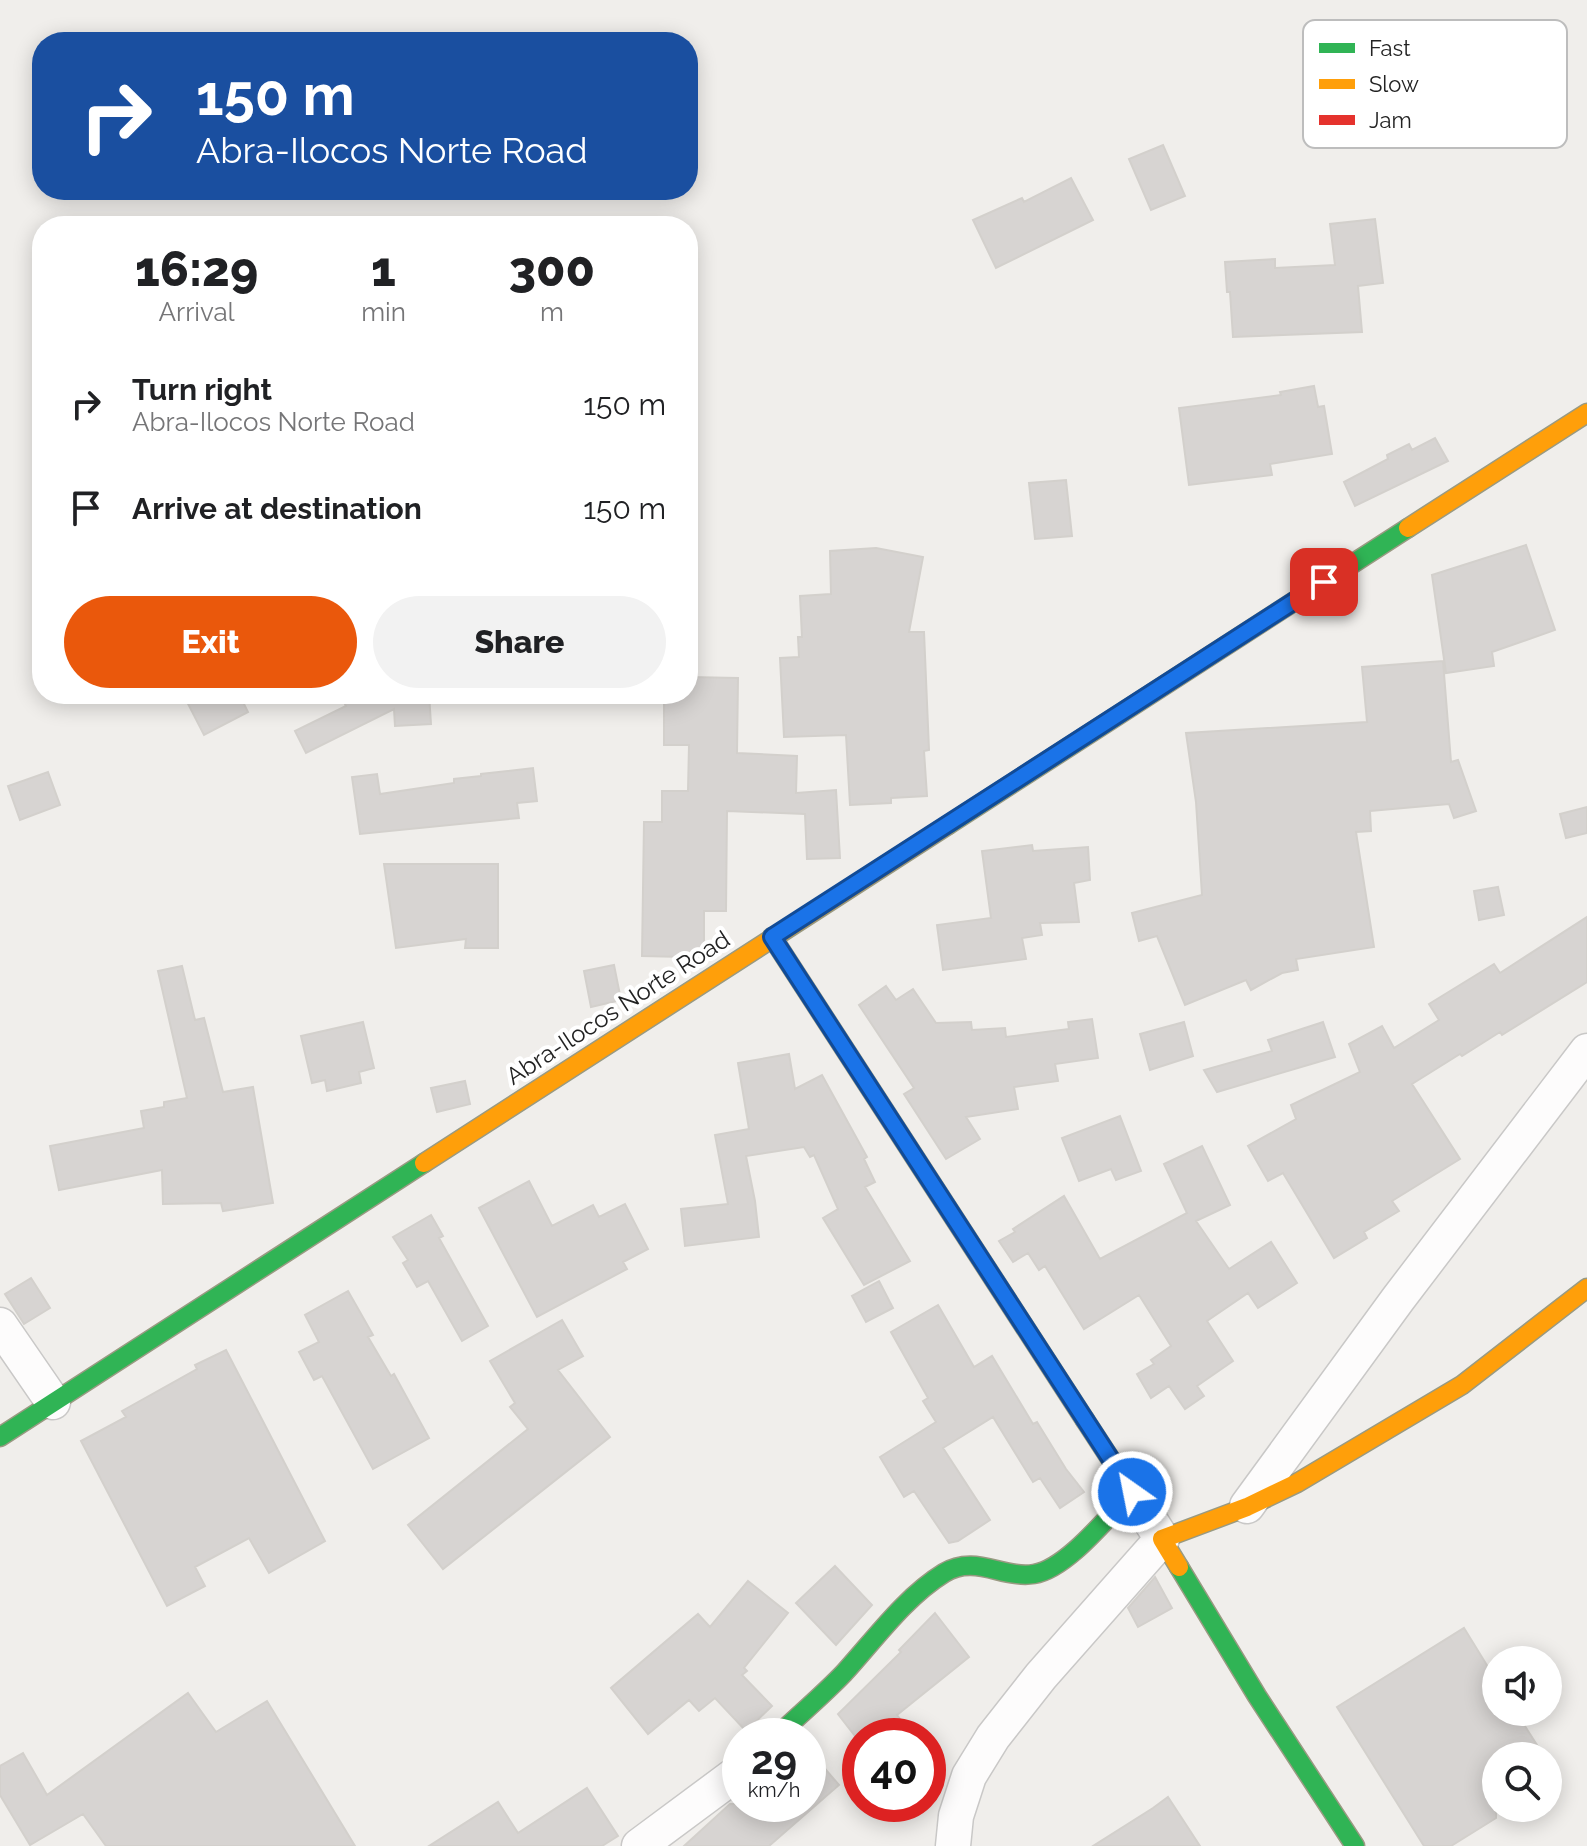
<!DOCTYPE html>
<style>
:root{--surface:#fff;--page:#f2f2f2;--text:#202124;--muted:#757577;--accent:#ea580c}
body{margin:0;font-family:Raleway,sans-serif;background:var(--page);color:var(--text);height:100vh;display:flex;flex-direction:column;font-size:30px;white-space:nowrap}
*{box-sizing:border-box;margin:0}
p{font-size:26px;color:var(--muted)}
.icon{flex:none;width:44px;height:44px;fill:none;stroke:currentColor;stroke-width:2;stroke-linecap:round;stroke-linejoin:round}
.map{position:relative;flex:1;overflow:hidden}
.details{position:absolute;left:32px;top:216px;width:666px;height:488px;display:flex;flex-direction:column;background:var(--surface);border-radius:32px;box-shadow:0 4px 20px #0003}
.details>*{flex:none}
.hud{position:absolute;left:32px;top:32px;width:666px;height:168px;border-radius:32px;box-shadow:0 4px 20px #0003;background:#1a4fa0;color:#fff;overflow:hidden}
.tools{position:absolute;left:1482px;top:1646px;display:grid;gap:16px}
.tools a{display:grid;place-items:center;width:80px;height:80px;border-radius:50%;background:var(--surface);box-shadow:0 4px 20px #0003;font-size:40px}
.speed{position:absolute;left:722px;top:1718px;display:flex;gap:16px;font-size:40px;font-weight:700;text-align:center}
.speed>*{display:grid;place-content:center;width:104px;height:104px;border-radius:50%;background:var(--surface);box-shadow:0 4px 20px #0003;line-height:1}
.speed small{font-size:20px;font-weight:400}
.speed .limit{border:12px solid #d22;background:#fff;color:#111}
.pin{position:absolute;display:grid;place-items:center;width:68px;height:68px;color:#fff;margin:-34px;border-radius:16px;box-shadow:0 4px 12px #0006}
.me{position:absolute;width:88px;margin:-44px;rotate:327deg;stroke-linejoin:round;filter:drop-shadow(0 0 6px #0008)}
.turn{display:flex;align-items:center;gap:28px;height:168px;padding:0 32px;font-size:36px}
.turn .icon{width:104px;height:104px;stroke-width:2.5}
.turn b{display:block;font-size:56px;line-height:68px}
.eta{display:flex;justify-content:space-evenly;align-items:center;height:136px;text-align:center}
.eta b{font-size:48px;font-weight:800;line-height:56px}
.cta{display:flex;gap:16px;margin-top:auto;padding:16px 32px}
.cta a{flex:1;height:92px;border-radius:48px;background:var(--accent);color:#fff;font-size:32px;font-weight:800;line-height:92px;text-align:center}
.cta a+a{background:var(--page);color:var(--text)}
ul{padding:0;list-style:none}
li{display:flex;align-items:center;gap:24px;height:104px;padding:0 32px}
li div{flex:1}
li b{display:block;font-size:30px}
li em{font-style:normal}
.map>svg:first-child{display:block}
.building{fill:#d7d4d2;stroke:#d3d0cc;stroke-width:2}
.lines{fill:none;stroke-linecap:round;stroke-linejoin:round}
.street-casing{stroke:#c9c8c7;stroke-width:37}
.fast-casing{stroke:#999a82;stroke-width:21}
.slow-casing{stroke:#999a82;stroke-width:21}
.jam-casing{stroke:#999a82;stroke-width:21}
.street{stroke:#fdfcfc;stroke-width:34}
.fast{stroke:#30b455;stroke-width:18}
.slow{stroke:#ff9f0a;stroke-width:18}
.jam{stroke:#e5322d;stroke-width:18}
.route-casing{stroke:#114b97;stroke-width:20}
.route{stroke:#1a73e8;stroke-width:14}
.labels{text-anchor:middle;stroke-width:8;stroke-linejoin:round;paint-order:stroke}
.street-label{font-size:24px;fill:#222;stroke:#fff}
.key{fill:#fff;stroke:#bdbdbd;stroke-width:2}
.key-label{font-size:22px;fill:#222}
</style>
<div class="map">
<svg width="1587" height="1846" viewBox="0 0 1587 1846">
<rect width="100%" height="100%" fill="#f0eeeb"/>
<path class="building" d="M1163,145L1185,196L1151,210L1129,159Z
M1071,178L1093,220L996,268L973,220L1022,198L1024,202Z
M1375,219L1383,283L1358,286L1362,332L1233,337L1230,292H1227L1225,262L1275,259V268L1335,265L1330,224Z
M1314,386L1318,407L1324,406L1332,454L1270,464L1272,475L1189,485L1179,408L1281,395L1280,392Z
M1435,438L1448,461L1355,506L1344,482L1388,459L1387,455L1409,444L1412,450Z
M1066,480L1072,536L1035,539L1029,483Z
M1526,545L1555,630L1492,652L1494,666L1446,673L1432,575Z
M876,548L923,557L909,632H924L929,750L924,751L927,796L891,798V803L850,805L846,735L784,737L780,658L799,657L798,637H802L800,596L831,594L830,551Z
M1443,661L1451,762L1458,760L1476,811L1454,818L1449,804L1370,811L1371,831L1356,832L1374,947L1296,959L1298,970L1282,973L1251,990L1246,980L1185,1005L1157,936L1139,941L1132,913L1202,895L1196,802L1186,733L1367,722L1362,667Z
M688,677L738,678L737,753L797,756L796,793L836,790L840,858L807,859L805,814L727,811L726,911H704V953L700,956L685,957L642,956L644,822H662V791H688L689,745H664V694H688Z
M183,694H239L248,712L204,735Z
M340,694H429L431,724L395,726L394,709L306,753L295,731L346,706Z
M533,768L537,801L517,803L519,818L360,834L352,777L377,774L380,794L454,783V779L481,776V774Z
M48,772L60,805L20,820L8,786Z
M1587,807V833L1566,838L1560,814Z
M1032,845L1033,851L1088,847L1090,880L1074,883L1079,922L1040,923L1042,935L1022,938L1026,959L943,970L937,925L991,918L982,851Z
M384,864H498V948H465L466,939L396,948Z
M1498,887L1504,915L1479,920L1474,891Z
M1587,917V982L1502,1035L1500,1032L1462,1056L1460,1054L1412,1084L1460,1159L1392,1201L1399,1211L1364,1232L1367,1238L1334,1258L1283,1173L1268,1181L1248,1146L1296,1119L1291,1105L1360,1072L1349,1044L1382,1026L1394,1048L1439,1020L1429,1004L1494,964L1500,973Z
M614,965L621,1000L591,1007L584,971Z
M182,966L195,1020L204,1018L223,1092L253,1087L273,1203L223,1211L221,1203L163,1204L162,1170L59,1190L50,1146L144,1128L141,1111L164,1107V1102L187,1098L158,971Z
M886,986L896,1000L913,989L936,1023L971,1022L972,1030L1005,1028L1006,1037L1069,1029L1068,1022L1092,1019L1098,1058L1055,1064L1058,1081L1014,1087L1018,1109L966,1117L980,1139L946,1159L904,1094L914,1088L859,1005Z
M363,1022L374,1068L359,1072L361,1083L327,1091L325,1080L312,1083L301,1036Z
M1184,1022L1193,1056L1150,1070L1140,1034Z
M1323,1022L1335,1057L1217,1092L1204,1070L1272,1051L1268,1040Z
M789,1054L795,1089L822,1075L867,1157L864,1159L875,1182L865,1187L910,1261L864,1285L823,1218L838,1209L814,1155L810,1157L804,1147L746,1156L755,1201L759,1237L685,1246L681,1209L728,1204L715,1135L749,1129L738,1063Z
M465,1081L470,1104L437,1112L431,1088Z
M1120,1116L1141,1171L1116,1180L1111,1169L1079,1181L1062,1138Z
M1202,1146L1230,1205L1196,1221L1229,1269L1271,1242L1297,1283L1258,1308L1248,1293L1207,1321L1233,1361L1197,1386L1204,1396L1185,1409L1169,1386L1151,1398L1137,1374L1154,1364L1151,1360L1171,1346L1139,1295L1084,1329L1045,1266L1039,1270L1028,1253L1013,1262L999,1241L1015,1232L1013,1229L1064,1196L1100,1259L1187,1213L1164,1164Z
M529,1181L552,1226L593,1205L599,1217L625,1204L648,1249L623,1262L627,1269L537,1317L479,1208Z
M431,1215L443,1236L439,1238L488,1326L462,1341L428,1281L417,1287L403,1263L408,1260L393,1237Z
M31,1278L50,1308L24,1324L5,1294Z
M879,1281L893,1308L866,1322L852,1296Z
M348,1291L373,1335L368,1337L391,1376L394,1374L429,1438L373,1469L322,1376L314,1380L299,1352L319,1342L305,1315Z
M938,1305L974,1367L992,1356L1033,1424L1037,1422L1066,1469L1084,1492L1060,1508L1040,1478L1033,1482L993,1417L943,1448L990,1520L958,1541L949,1543L914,1491L904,1497L880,1457L936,1422L923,1401L928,1398L891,1332Z
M562,1320L583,1356L558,1370L610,1437L443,1569L408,1525L528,1429L510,1407L515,1403L490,1361Z
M226,1350L325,1541L269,1573L249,1538L195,1567L205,1586L167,1606L81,1441L126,1417L122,1411L197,1369L195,1365Z
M835,1566L872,1605L836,1645L796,1603Z
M1155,1577L1172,1608L1138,1627L1128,1608Z
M748,1581L788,1613L744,1668L747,1671L742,1675L772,1706L746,1731L715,1698L699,1711L689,1700L648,1734L611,1688L698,1614L710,1627Z
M935,1613L969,1657L897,1715L901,1720L881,1736H855L838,1714L901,1652L899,1650Z
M1464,1628L1496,1680V1712H1516L1544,1756H1496V1818L1451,1846H1424L1337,1707Z
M188,1693L216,1732L267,1701L355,1846H106L83,1814L30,1845L0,1795V1766L23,1753L47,1795Z
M808,1749L839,1785L769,1846H684L730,1804H808Z
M587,1788L618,1836L602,1846H429L498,1802L518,1833Z
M1168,1797L1200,1846H1093L1153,1808Z"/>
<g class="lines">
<defs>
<path id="street" d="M0,1325L53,1402
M1247,1506L1398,1299L1587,1051
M639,1846L740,1771
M953,1846L956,1816L969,1776L993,1737L1041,1676L1162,1539L1132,1492"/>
<path id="fast" d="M948,825L1408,528
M0,1437L424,1163
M1179,1567L1257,1696L1355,1846
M777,1736C799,1715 823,1695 844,1673C875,1639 905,1597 944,1573C975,1554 1003,1579 1034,1574C1067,1569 1109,1515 1132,1492L1085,1420"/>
<path id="slow" d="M1408,528L1587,413
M424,1163L948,825
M1179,1567L1162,1539L1247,1507L1297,1483L1462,1385L1587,1288"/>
<path id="jam" d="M772,937L1085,1420"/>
</defs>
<use href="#street" class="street-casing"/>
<use href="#fast" class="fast-casing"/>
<use href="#slow" class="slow-casing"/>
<use href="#jam" class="jam-casing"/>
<use href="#street" class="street"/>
<use href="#fast" class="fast"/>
<use href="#slow" class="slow"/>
<use href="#jam" class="jam"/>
</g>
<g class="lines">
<defs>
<path id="route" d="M1132,1492L772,937L1324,582"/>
</defs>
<use href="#route" class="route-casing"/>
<use href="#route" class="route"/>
</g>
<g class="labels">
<g class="street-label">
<text transform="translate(618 1008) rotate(-33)" y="8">Abra-Ilocos Norte Road</text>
</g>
</g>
<rect x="1303" y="20" width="264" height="128" rx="12" class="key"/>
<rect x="1319" y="43" width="36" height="10" fill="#30b455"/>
<rect x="1319" y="79" width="36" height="10" fill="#ff9f0a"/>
<rect x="1319" y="115" width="36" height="10" fill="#e5322d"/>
<g class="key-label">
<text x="1369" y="56">Fast</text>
<text x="1369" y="92">Slow</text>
<text x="1369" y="128">Jam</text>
</g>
</svg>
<div class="tools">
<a><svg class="icon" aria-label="sound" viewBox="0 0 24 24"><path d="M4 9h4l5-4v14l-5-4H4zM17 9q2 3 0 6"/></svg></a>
<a><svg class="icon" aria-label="search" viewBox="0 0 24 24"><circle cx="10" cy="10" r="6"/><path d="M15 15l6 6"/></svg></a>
</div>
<div class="speed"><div>29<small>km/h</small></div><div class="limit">40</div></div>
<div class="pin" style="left:1324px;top:582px;background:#d93025"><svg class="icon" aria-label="arrive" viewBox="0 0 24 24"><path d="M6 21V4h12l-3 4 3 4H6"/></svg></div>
<svg class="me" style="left:1132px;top:1492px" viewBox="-20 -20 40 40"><circle r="17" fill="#1a73e8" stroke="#fff" stroke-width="3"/><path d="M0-11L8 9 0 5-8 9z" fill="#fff"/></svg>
<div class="hud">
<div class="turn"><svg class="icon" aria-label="right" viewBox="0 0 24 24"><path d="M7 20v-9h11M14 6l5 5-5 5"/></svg><div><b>150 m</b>Abra-Ilocos Norte Road</div></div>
</div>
<section class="details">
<div class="eta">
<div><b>16:29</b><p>Arrival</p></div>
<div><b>1</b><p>min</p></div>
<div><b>300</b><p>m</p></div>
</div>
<ul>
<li><svg class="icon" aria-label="right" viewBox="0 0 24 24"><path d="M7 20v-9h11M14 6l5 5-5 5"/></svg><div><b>Turn right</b><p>Abra-Ilocos Norte Road</p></div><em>150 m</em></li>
<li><svg class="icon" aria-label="arrive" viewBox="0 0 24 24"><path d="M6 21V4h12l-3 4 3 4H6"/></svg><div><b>Arrive at destination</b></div><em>150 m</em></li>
</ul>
<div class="cta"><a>Exit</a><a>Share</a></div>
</section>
</div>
